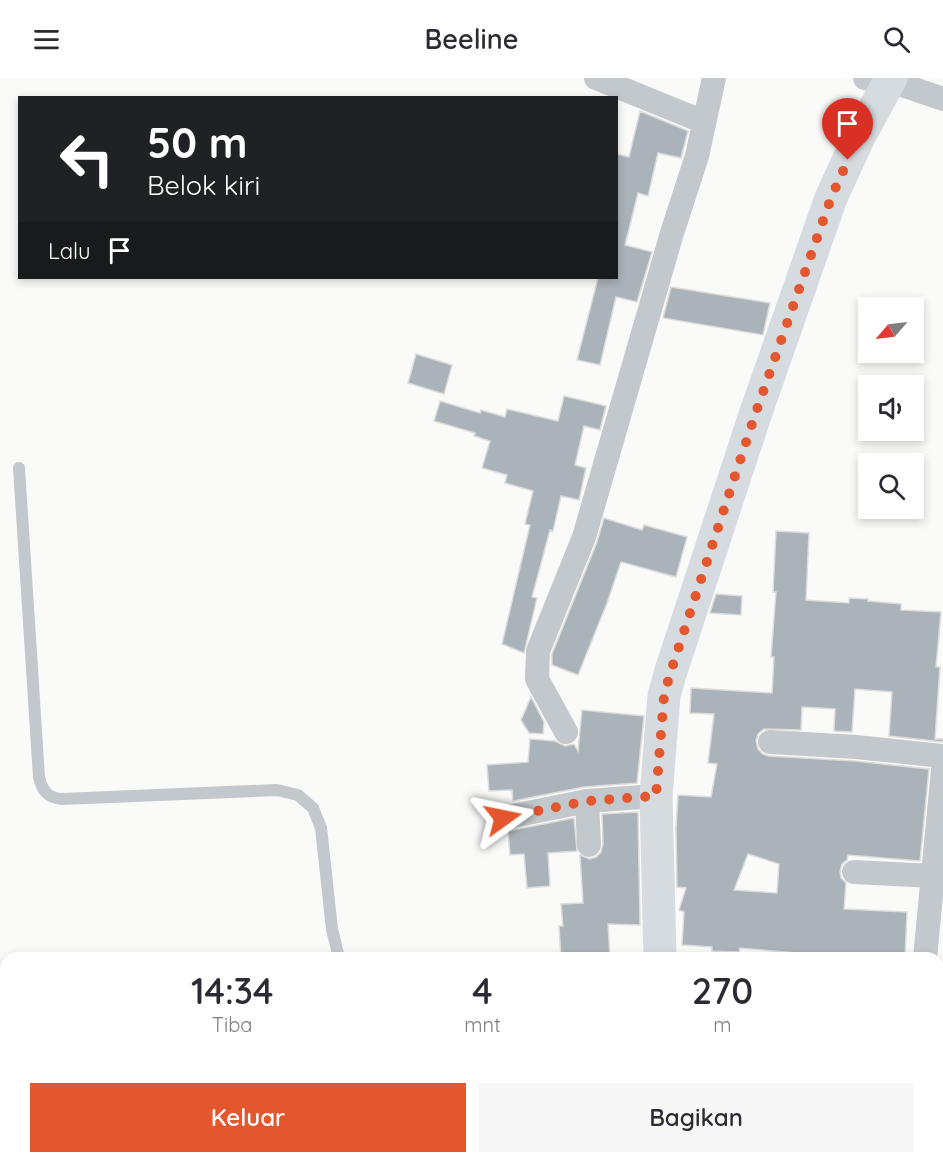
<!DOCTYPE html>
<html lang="id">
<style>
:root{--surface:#fff;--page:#f7f7f7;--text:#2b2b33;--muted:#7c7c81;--accent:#e4572e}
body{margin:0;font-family:Quicksand,sans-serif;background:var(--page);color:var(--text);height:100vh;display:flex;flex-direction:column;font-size:22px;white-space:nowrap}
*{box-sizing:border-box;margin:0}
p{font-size:20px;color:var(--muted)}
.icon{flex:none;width:33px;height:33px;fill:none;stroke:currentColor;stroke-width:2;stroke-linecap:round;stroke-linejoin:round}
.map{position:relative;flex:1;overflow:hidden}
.drawer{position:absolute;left:0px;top:874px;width:944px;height:212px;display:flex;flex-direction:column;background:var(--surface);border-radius:18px 18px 0 0;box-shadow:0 3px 9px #0003}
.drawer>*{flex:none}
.hud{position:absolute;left:18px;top:18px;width:600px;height:183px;border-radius:0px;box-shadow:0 3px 9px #0003;background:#202124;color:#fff;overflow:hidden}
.needle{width:39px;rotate:242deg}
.fabs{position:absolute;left:858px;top:219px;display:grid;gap:12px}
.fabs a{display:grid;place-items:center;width:66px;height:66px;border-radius:0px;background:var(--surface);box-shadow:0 3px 9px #0003;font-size:30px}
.pin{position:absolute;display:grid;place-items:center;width:51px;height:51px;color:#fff;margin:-62px -26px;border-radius:50% 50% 50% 0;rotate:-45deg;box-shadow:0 0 6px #0007}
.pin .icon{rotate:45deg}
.me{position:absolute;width:66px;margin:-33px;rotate:78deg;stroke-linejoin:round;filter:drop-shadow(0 0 4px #0008)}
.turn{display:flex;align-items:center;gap:21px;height:126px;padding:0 30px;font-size:27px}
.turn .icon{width:78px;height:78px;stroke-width:2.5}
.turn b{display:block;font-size:42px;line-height:51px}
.then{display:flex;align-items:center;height:57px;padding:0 30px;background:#0003;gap:12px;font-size:22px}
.eta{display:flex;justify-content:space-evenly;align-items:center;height:102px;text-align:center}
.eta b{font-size:36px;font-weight:600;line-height:42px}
.cta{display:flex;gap:12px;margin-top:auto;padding:12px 30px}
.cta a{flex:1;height:69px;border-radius:0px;background:var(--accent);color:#fff;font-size:24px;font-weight:600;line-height:69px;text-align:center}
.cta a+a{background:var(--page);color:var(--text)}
header{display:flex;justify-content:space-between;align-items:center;height:78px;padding:0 30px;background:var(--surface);font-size:27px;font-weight:600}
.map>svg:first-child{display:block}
.building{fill:#aab3b9;stroke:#dcdcda;stroke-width:1.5;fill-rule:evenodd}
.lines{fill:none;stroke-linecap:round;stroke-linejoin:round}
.lane{stroke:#c3c8cc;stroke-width:12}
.street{stroke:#c3c8cc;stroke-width:24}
.secondary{stroke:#d6dbdf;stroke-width:33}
.route{stroke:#e4572e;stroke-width:10;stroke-dasharray:0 18}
</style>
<header><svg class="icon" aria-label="menu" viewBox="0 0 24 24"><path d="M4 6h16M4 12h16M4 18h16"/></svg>Beeline<svg class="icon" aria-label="search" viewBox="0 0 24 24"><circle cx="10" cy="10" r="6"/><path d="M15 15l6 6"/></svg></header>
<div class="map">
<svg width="943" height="1085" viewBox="0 0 943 1085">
<rect width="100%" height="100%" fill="#fafaf8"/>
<path class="building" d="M640,33L688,53L681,80L658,75L648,118L638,115L625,167L652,174L637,224L616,219L600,287L577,282L598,200H616V76L629,79Z
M671,209L770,225L763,257L663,240Z
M416,276L452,287L444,316L408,305Z
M564,318L606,328L600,352L584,348L575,387L586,390L579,422L561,418L553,453L550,452L532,519L537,520L524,575L502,566L530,447L525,446L533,413L505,405L507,397L482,390L490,363L474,358L475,355L434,343L440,323L480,335L481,332L505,339L507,331L558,343Z
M604,440L642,452L644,447L687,459L676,499L621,484L607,525L578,597L552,587V576L597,464Z
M776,453L809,455L806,522L849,525V520L868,521V523L901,526V532L941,534L936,589H940L935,661H943V664L889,658L892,614L855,611L852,654L834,653L835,631L802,629L801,652L764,651L758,656L756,663L758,671L763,676L769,678L855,683L929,691L920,783L848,777L847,782L842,786L840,793L841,800L846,805L844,831L907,834L905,880H842V879L740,870L739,874L712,873V869L682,867L684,834L679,832L686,810L677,809L676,750L678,717L711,719L717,686L708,685L714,636L690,635L691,610L772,615L774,579H771L776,514H773ZM748,776L779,786L777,815L734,812Z
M716,516L742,518L741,537L710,535Z
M531,619L544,644L543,656L529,655L521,642Z
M582,632L644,638L637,705L584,709L513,723L512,712L489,713L487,687L528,684L530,661L555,663L565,668L574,666L578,673Z
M638,734L640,847L608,846L610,880H561L559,848H563L561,826L583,825L580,777L590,781L596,779L601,774L603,766L602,736Z
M574,740L577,773L548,775L550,808L527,810L524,776L510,777L508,753Z"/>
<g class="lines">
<path class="lane" d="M19,390L39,699C42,713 48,720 62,721L277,712L298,717L313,730L321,750L332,851L339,880
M482,1080L488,1085"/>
<path class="street" d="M596,0L704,44
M865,0L890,3L943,21
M566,654L537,601L538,573L584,459L672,155L697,78L714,0
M770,664L856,669L943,678
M587,723L589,767
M503,740L587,723L656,718
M854,794L933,798
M925,880L943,692
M938,912L943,913
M260,1085V1080"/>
<path class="secondary" d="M660,880L656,718L664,618L670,596L755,337L831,120L857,63L891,0
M565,1085L568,1080"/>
</g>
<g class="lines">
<path class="route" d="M503,740L587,723L656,718L664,618L670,596L755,337L831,120L848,82"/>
</g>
</svg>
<div class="fabs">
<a><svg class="needle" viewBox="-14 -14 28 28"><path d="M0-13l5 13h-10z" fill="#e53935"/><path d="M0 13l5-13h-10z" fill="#7c7c81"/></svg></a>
<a><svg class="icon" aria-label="sound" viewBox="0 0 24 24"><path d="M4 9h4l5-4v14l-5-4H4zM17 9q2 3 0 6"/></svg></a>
<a><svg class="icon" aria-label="search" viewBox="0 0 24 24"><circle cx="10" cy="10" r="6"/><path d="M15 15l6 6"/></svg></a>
</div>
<div class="pin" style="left:848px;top:82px;background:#d93025"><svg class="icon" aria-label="arrive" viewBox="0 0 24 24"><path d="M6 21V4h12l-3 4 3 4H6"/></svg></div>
<svg class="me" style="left:503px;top:740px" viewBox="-20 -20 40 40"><path d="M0-17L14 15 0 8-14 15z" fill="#e4572e" stroke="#fff" stroke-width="4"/></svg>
<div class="hud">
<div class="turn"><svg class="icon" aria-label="left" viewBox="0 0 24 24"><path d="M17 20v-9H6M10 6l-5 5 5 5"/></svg><div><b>50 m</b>Belok kiri</div></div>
<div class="then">Lalu<svg class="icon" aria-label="arrive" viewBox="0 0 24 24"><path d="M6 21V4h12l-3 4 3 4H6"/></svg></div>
</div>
<section class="drawer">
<div class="eta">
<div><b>14:34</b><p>Tiba</p></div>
<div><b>4</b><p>mnt</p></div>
<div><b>270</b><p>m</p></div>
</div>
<div class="cta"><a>Keluar</a><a>Bagikan</a></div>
</section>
</div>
